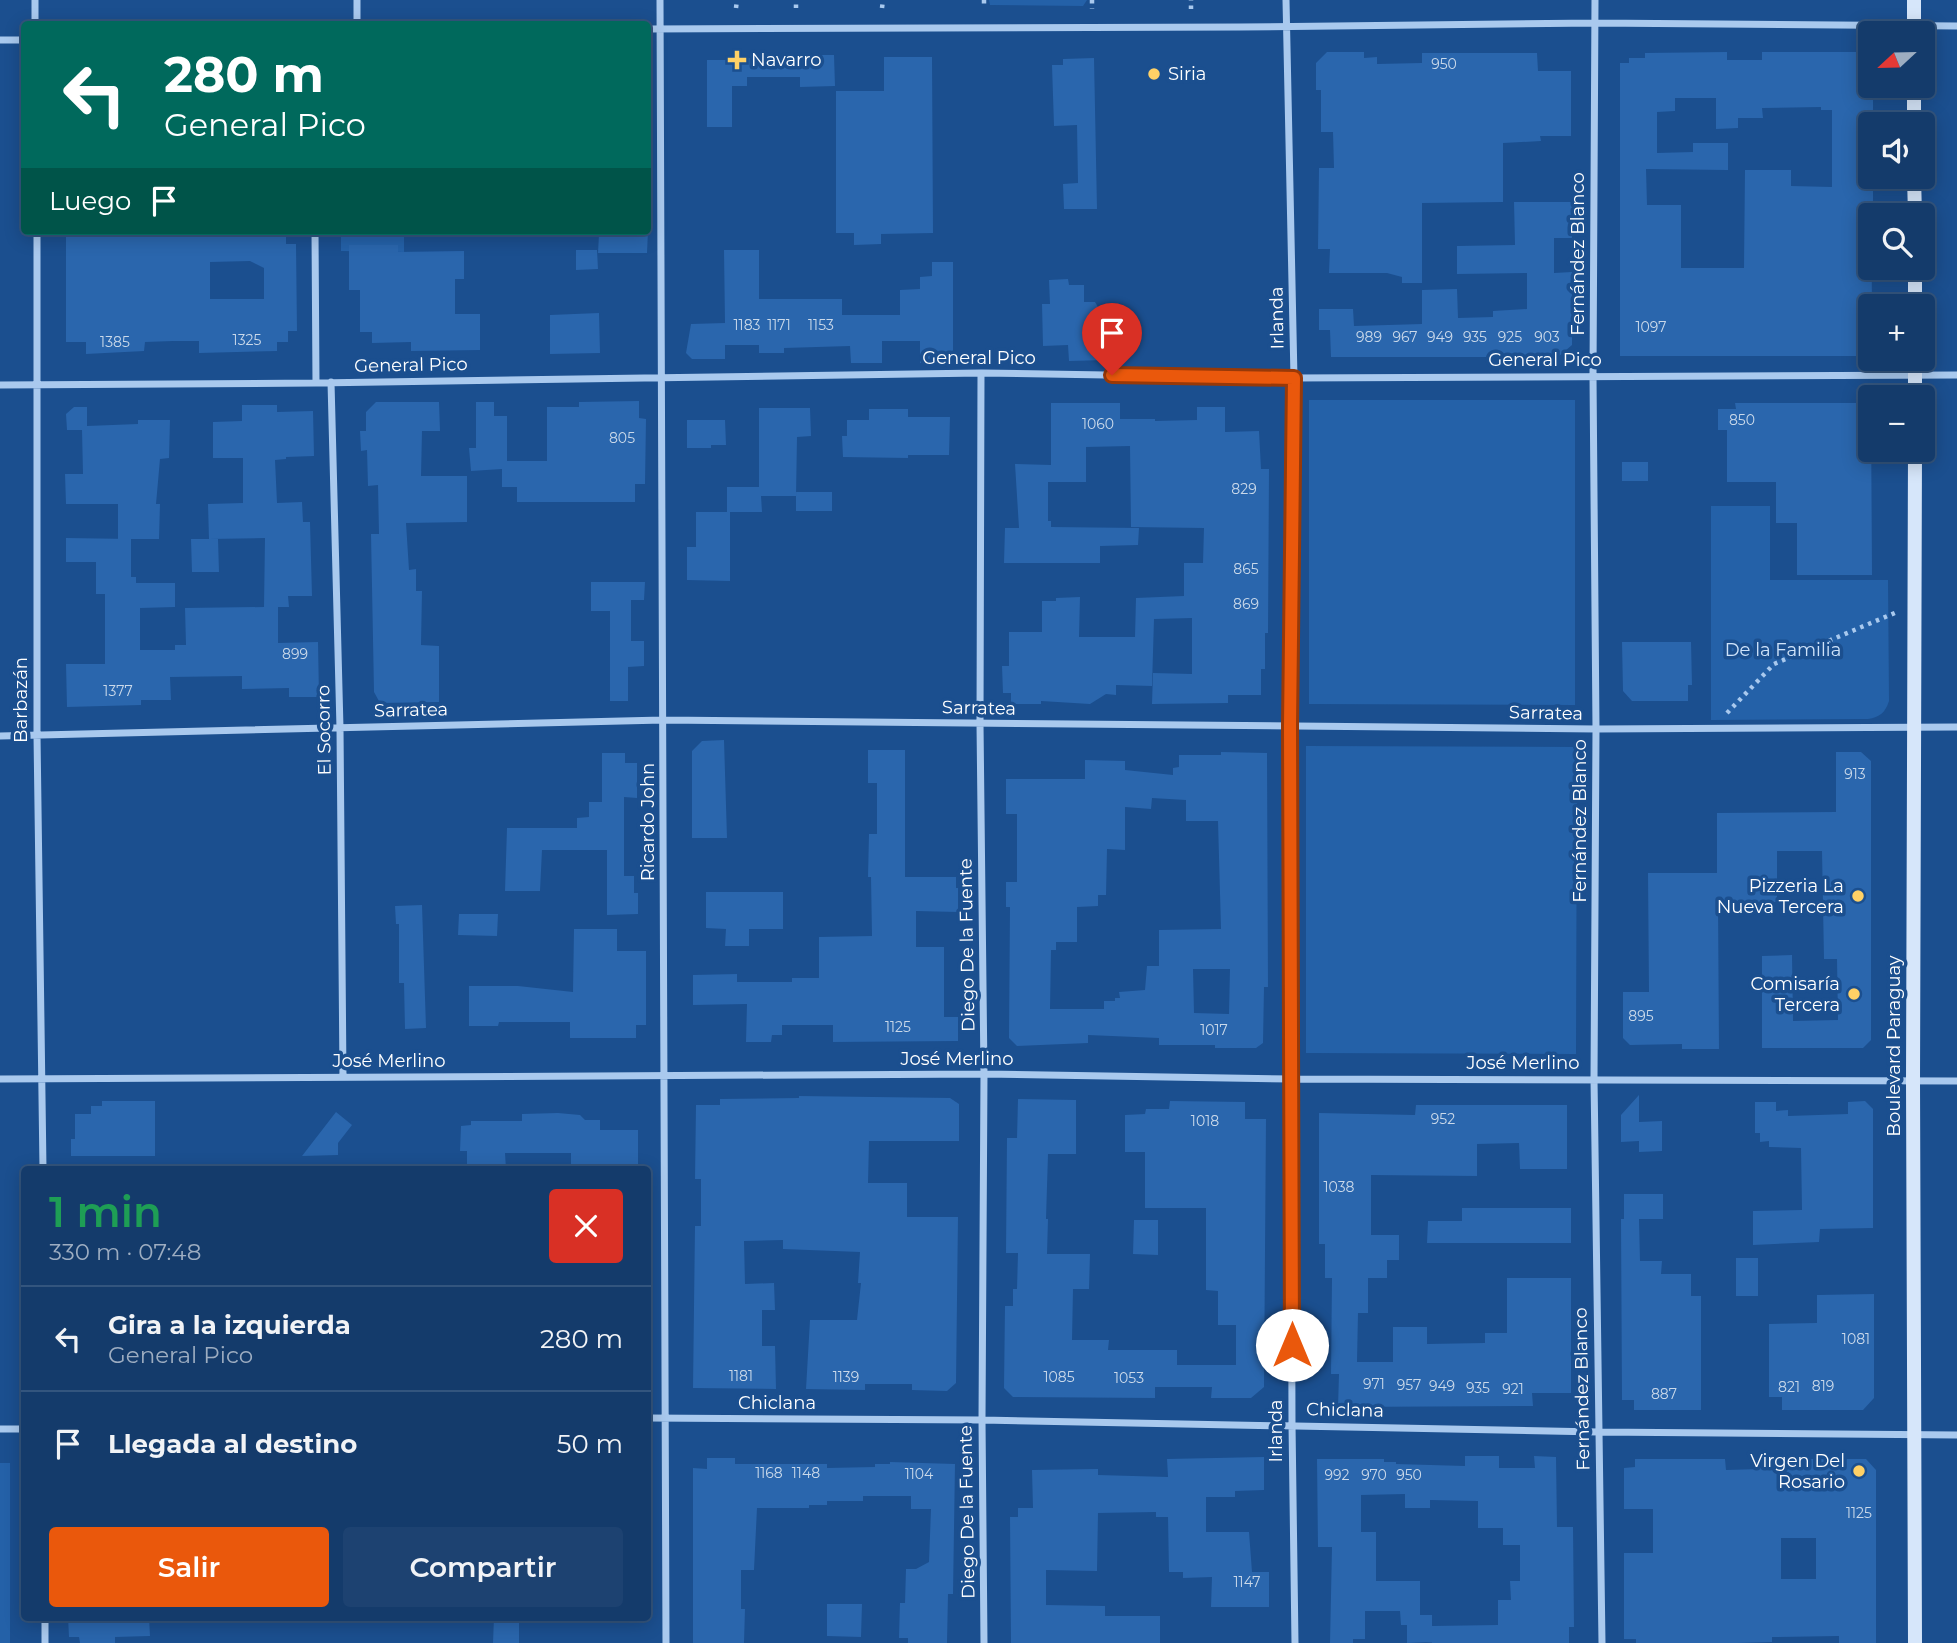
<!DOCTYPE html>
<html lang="es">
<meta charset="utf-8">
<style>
:root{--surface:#143b6b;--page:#1d4271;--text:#f1f3f6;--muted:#9dadc1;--line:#33557e;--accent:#ea580c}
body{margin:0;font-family:Montserrat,sans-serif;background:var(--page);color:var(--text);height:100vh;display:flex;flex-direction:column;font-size:26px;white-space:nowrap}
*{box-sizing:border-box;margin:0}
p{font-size:23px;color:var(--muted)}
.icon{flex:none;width:38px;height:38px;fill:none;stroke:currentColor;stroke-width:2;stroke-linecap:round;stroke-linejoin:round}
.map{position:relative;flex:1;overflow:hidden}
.side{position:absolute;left:21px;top:1166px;width:630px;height:455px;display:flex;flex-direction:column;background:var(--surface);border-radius:7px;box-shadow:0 4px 18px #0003,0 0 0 2px var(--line)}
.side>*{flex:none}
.hud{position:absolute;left:21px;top:21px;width:630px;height:214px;border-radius:7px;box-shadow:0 4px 18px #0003,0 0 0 2px var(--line);background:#00695c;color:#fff;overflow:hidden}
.needle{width:46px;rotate:248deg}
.controls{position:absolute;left:1858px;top:21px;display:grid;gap:14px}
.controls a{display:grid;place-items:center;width:77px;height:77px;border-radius:7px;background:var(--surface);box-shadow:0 4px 18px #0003,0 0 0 2px var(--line);font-size:35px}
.pin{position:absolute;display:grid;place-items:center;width:60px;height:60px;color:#fff;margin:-72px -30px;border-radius:50% 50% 50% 0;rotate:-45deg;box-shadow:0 0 7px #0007}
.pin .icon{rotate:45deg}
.me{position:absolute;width:77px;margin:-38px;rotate:0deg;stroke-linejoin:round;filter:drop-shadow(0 0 5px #0008)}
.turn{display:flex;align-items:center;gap:24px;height:147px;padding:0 28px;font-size:32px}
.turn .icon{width:91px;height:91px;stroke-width:2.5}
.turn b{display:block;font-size:49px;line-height:60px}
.then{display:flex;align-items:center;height:66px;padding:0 28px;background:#0003;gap:14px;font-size:26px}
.round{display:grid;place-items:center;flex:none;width:74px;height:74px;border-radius:7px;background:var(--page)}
.overview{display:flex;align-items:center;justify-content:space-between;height:119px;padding:0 28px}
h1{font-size:42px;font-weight:600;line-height:52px;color:#1e9e55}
.cta{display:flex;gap:14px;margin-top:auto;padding:14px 28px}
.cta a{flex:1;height:80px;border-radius:7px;background:var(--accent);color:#fff;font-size:28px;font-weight:600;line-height:80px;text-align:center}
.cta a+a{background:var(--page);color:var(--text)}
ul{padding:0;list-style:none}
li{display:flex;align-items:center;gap:21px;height:105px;padding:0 28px;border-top:2px solid var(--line)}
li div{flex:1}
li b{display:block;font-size:26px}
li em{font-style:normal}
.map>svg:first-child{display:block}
.green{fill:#2461a8}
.building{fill:#2a66ad;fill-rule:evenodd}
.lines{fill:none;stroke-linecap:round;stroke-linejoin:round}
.path{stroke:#a9c9ee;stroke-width:4.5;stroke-dasharray:3.5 5;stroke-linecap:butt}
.street{stroke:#a9c9ee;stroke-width:7}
.secondary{stroke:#d6e6fa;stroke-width:14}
.route-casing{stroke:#983908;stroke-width:18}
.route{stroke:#ea580c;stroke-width:12}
.poi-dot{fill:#ffd166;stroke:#1b4f8f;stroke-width:2.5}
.labels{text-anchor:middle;stroke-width:7;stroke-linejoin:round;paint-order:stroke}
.number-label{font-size:14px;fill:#cad9ea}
.poi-label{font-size:18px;fill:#fff;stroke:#1b4f8f;text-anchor:end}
.street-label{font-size:18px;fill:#fff;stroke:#1b4f8f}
.park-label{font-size:18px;fill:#cfe3fa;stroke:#1b4f8f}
</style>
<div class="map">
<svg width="1957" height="1643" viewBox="0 0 1957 1643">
<rect width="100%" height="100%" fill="#1b4f8f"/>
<path class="green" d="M989,0H1087L1083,6L990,5Z
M341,231H404V252L341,251Z
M1309,400H1575V705L1309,704Z
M1711,506H1770V580H1888L1889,701C1885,713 1880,717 1868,719L1711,720Z
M1306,746L1577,747L1576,1054L1306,1053Z
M0,1463H10V1643H0Z"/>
<path class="building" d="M1327,52H1364V58L1377,57V64L1422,63V53H1537L1538,71H1571V136H1540L1541,141L1503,143V202L1422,203V283H1402V277L1387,273H1329L1330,249H1318L1319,168H1334L1333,132H1321V90H1316V63Z
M1727,52V60H1762V52H1871V86H1873V124H1871V180H1873V205H1871L1872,306L1871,344H1862V356H1620V63H1629V58H1645V53ZM1675,98H1716V129L1738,128V118H1763L1762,108L1821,107V110H1832V187L1791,186V170H1745L1744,268H1681V205H1647L1646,169L1728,170V143H1693V152L1657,153V112L1675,111Z
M799,55H834L835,86L800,87V77H747V86H732V127H707V60H732V58H800Z
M884,57H932L933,233L881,234V244L854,245V233H836V91H884Z
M1094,58L1097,209H1064L1063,184L1078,183L1077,125L1054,126L1052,65H1063V59Z
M1514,202H1572V238H1554V273L1572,272V345L1558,357H1331L1330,330H1319V309H1353L1354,326L1422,324V290L1457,289L1458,318L1493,317V311L1527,309V273L1457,274V246L1515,245Z
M88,231L286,232V244H296L297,331H288V342H277V351L199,353V341H173L145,342L144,351L86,354V342H66V233H88ZM250,261L264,268V299H210V262Z
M614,231H648L647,253H598L599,234L614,233Z
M349,245H398V252L464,251V279H455V314H480V350L411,351V342L372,343V332H360V290H349Z
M576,250H597L598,269L576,270Z
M724,250H759V299H842V315H900V290L920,289V277L932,276V262H953V362L920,363V341H882V363H851L850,346L784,348V353H759V345H725V359H692L686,353L691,324L725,323Z
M1068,279L1069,285H1084V302H1095L1098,307H1106L1107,360L1069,361L1068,345L1043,346L1042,304H1050L1049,280Z
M599,313L600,353L550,354V315Z
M639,401V418L646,419L645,484H635V502H517V487H502V469L471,471L469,448H476V402H494V416H507V461H547V407H579V402Z
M376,402H439L440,431H422L421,476H467V522L406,523L409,570L416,569V591H422L421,645L439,646V702L380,703L374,692L371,534H379L378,485L368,486L367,450L361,451L360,431H366V412Z
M1051,403H1120V419H1155V421L1197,420V407H1225V432L1259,431L1261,469H1269L1268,633H1265V669H1261V695H1228V703L1152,704L1153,673L1192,674V618L1154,619L1152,686L1116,685V695L1106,694L1090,704L1041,701V704H1011V693H1003L1002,666H1009V632H1042V601H1056V598L1080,597L1079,637H1135L1136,598L1184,596V563H1203L1204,528L1131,527L1130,446L1086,447V482H1048V521H1051V527L1139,528L1138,545L1100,546V563H1004L1005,528H1019L1015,464L1051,465Z
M1735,403H1864L1871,410L1872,575H1797V523H1776V482H1727V430H1718V409H1736Z
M242,405H277V412L313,411L314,456L286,457V459L275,460L277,503L302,502L303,522H310L312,596H288L289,607H278V643L318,642L319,697H289V688L242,689V676L170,677L171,700H141V705L67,707L66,664H105V594H96V562H66V538L131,539V577H136V583H175V607L140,608V650H175V645H186L185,608L264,607L265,538L209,539L208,504L243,503V458H213V422L242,421Z
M74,407H87V426L138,424V420H170L169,458L160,459L156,504H160L159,539H118V504H66L65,474H83L82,430H67L66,414Z
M759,408H810L811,436L797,437L796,496H761L762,512H730V581L687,580V547H696V512H727V487H759Z
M869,409H908V417H950L949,455H908V458L843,457L842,436H847V420H869Z
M687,420H725L726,445H711V448H687Z
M1622,462H1648V481H1622Z
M796,492H832V511H796Z
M191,539H218L219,572H192Z
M591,582H645L644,600H631V641H644V666L628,667V701H610V611H591Z
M1622,642H1691L1692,685H1688V701H1632L1623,691Z
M724,740L727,838H692V751L702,741Z
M868,750H905V877H956V888H958V912L916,911V947H944V1017H958V1041L833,1042V1025H782V1035H772L771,1042H746L747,1004L693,1005V975L737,974V982H792V978H819V937L872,936L871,877H868L869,834H877V783H868Z
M1221,752L1267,753L1268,987H1264L1263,1043L1256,1048H1215V1045H1159V1038L1088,1035V1043L1017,1046L1009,1038L1010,907H1006V882H1017V814H1006V779H1085V760L1125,761V770L1173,775V768L1179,767V755H1221ZM1152,798L1186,800V821H1218L1221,929L1159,930V966H1147L1145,990L1119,992L1120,998H1115V1001H1104V1009H1050L1051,950H1056V942H1077V907L1098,906V895H1106L1107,849L1125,850V807L1151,809ZM1193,969H1230L1229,1014L1194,1013Z
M1836,752H1861L1871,761V1040L1863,1048H1762V956L1792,955L1793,1021L1838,1020L1837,959H1824L1822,851H1777V902H1718L1719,1049H1682V1044L1630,1045L1623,1038V992H1649L1648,873H1717V813L1836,812Z
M602,753H625V763H637V798L624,797V876H634V893H638V914L607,915V850H542L540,891H505L507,828H577V818L589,817V802H602Z
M706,892H783V929H749V946H725L726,929L706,928Z
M422,905L426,1028L405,1029L404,983H399V924H396L395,906Z
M459,914H498L497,936L458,935Z
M574,929H617V951H646V1025H636V1038H570V1022H499L498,1026H469V986H518L573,992Z
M1639,1095V1122L1662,1121V1151L1639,1152V1141L1621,1142V1115Z
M799,1096L950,1098L959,1104V1141H869L868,1183H907V1217H958L956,1383L947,1391L912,1390V1384H865V1390L806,1389L810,1320H857L861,1283H858L860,1252L783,1249V1240L744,1241L745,1284L774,1283L775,1310H762V1346H775L776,1389L693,1388L695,1226H701V1179H695L696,1105H720V1099L799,1098Z
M1018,1099L1076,1100V1154H1048L1046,1219H1048L1047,1254H1090L1089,1289H1073L1072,1340H1109L1108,1350H1177V1365H1236V1325H1218V1291L1206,1290V1208H1145V1152H1125V1115L1145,1114L1146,1109H1169L1170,1101L1245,1102V1119H1266L1264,1387L1251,1398H1211L1212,1387H1155V1398L1013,1397L1004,1388L1005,1306H1013V1289H1017L1018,1253H1006L1007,1138H1017Z
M102,1101H155V1156H71V1139H75V1114H91V1106H102Z
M1865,1101L1873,1109V1228L1820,1229L1819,1242L1753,1245V1211L1802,1210L1801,1148L1769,1147V1141L1760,1142V1133H1755V1102H1776V1111L1788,1110V1116L1848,1114V1102Z
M1416,1105H1567V1169H1520L1519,1143L1477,1144V1176L1371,1175V1235H1399V1260H1387V1278H1368V1313H1358L1357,1362H1393V1327H1427V1344L1485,1343V1333H1507V1278H1571V1393H1532L1533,1406L1338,1407L1339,1374H1331L1332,1278H1325V1244H1319V1113L1415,1115Z
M336,1112L352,1125L338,1143V1155L302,1156Z
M558,1113L580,1115L585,1120H600V1130H638V1169L571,1168V1153H505L506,1169H467V1151H460L461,1126L471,1125V1121H522V1114Z
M1624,1194H1663V1219H1628H1639L1640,1261H1662L1661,1274H1691V1296H1701V1410H1634V1400H1622L1621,1219H1624Z
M1462,1208H1571V1243H1427L1428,1221H1462Z
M1134,1220H1158V1255L1133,1254Z
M1736,1258H1758V1296H1736Z
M1874,1294V1398L1863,1410H1782V1397H1769V1324L1817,1323V1295Z
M1465,1456H1499V1468H1535L1534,1456L1556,1457L1557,1527H1573L1574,1627H1569V1643H1432V1626L1498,1625V1600H1511L1510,1581H1520V1545H1503V1528H1478V1501L1430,1500V1508H1405V1494L1361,1495V1532H1376V1581H1420V1615H1432V1642L1407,1643V1625H1401L1400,1611H1365V1639H1353V1643H1330L1332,1547H1318L1317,1459H1384V1462H1396V1464L1465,1466Z
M1264,1457V1490L1235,1491V1497H1206V1532H1249L1252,1572H1269V1607H1211L1212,1577L1183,1578V1572H1169L1168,1517H1156V1512L1098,1513L1097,1571L1046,1570V1605L1105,1606V1616H1160V1643H1011L1010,1517H1018V1508H1033L1032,1470L1098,1469V1475L1168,1477L1167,1459Z
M707,1458H735V1464H827V1468L875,1467V1464H890V1462L955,1464L953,1594H948L947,1643H908V1638H899L900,1603H905L906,1569H916L929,1562L931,1509H911V1496H863V1501H827V1505H809V1508H757L754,1570H741V1609H745L744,1643H693V1468L707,1469Z
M1635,1459H1725L1726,1470L1760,1469V1459H1866L1876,1470V1643H1839V1636L1772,1637V1642L1738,1643H1636V1639H1624V1553H1653V1509H1624V1468L1635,1467ZM1781,1538H1816V1579H1781Z
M827,1604H862L861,1637L827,1636Z
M68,1617H149L150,1636L115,1637V1643H80L79,1637H69Z
M494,1617H519V1643H493Z"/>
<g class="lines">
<path class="path" d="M984,0V8
M1092,0V9
M736,8L737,0
M796,8V0
M882,8L883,0
M1191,9V0
M1727,713L1774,664L1897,612"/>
<path class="street" d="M35,0V24
M357,0V24
M660,0L666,1643
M1286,0L1294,378L1290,726L1292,1424L1295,1643
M1595,0L1593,376L1596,729L1594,1079L1602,1643
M648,29L1239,27L1595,23L1957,26
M0,40H24
M37,231V735L43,1169
M315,231L316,383
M981,373L980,724L984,1074L982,1420L984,1643
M331,382L340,728L343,1077
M0,385L316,383L981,373L1294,378L1957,375
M0,736L663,720L1596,729L1957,727
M0,1079L984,1074L1292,1079L1957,1081
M648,1418L982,1420L1598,1432L1957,1435
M0,1429H24
M45,1617V1643"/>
<path class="secondary" d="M1914,33V0
M1914,86V124
M1914,177L1915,215
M1915,268V306
M1915,359V397
M1915,1643L1913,1081L1915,450"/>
</g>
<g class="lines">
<defs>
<path id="route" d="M1112,375L1294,378L1290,726L1292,1345"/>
</defs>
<use href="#route" class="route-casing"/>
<use href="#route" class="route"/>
</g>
<g class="poi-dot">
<path d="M733.5 49.5h7v7h7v7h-7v7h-7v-7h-7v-7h7z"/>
<circle cx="1154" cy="74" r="7"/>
<circle cx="1858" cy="896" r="7"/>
<circle cx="1854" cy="994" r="7"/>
<circle cx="1859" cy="1471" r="7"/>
</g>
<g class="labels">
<g class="number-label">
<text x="1444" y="69">950</text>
<text x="747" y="330">1183</text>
<text x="779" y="330">1171</text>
<text x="821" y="330">1153</text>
<text x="1651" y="332">1097</text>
<text x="1369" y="342">989</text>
<text x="1405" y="342">967</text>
<text x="1440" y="342">949</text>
<text x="1475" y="342">935</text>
<text x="1510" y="342">925</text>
<text x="1547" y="342">903</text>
<text x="247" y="345">1325</text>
<text x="115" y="347">1385</text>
<text x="1742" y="425">850</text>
<text x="1098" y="429">1060</text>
<text x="622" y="443">805</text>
<text x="1244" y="494">829</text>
<text x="1246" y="574">865</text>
<text x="1246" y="609">869</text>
<text x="295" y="659">899</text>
<text x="118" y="696">1377</text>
<text x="1855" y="779">913</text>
<text x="1641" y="1021">895</text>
<text x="898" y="1032">1125</text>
<text x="1214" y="1035">1017</text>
<text x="1443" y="1124">952</text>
<text x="1205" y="1126">1018</text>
<text x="1339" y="1192">1038</text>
<text x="1856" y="1344">1081</text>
<text x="741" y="1381">1181</text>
<text x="846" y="1382">1139</text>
<text x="1059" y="1382">1085</text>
<text x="1129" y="1383">1053</text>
<text x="1374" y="1389">971</text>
<text x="1409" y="1390">957</text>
<text x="1442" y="1391">949</text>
<text x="1823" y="1391">819</text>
<text x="1789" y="1392">821</text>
<text x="1478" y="1393">935</text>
<text x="1513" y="1394">921</text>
<text x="1664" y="1399">887</text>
<text x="769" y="1478">1168</text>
<text x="806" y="1478">1148</text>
<text x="919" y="1479">1104</text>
<text x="1337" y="1480">992</text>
<text x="1374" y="1480">970</text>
<text x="1409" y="1480">950</text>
<text x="1859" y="1518">1125</text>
<text x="1247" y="1587">1147</text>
</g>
<g class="poi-label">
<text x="751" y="66" text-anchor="start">Navarro</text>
<text x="1168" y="80" text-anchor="start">Siria</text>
<text x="1844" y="892">Pizzeria La<tspan x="1844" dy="21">Nueva Tercera</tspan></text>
<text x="1840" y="990">Comisaría<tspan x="1840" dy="21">Tercera</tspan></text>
<text x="1845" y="1467">Virgen Del<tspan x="1845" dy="21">Rosario</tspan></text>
</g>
<g class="street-label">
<text transform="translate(1578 254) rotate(-90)" y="6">Fernández Blanco</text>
<text transform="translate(1277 318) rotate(-91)" y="6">Irlanda</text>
<text x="979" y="364">General Pico</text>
<text x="1545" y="366">General Pico</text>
<text transform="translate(411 365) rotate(-1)" y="6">General Pico</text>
<text transform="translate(21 700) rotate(-90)" y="6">Barbazán</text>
<text transform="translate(979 708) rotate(1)" y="6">Sarratea</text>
<text transform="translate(411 710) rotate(-1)" y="6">Sarratea</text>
<text transform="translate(1546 713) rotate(1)" y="6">Sarratea</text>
<text transform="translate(324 730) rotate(-91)" y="6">El Socorro</text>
<text transform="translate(1580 821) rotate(-90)" y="6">Fernández Blanco</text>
<text transform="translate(648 822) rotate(-90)" y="6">Ricardo John</text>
<text transform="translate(967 945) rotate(-91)" y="6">Diego De la Fuente</text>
<text transform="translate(1894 1046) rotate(-90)" y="6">Boulevard Paraguay</text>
<text x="957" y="1065">José Merlino</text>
<text x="389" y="1067">José Merlino</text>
<text x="1523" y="1069">José Merlino</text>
<text transform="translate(1582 1389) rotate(-91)" y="6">Fernández Blanco</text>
<text x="777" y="1409">Chiclana</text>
<text transform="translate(1345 1410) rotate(1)" y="6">Chiclana</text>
<text transform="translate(1276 1431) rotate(-90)" y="6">Irlanda</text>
<text transform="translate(967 1512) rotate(-91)" y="6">Diego De la Fuente</text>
</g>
<g class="park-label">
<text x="1783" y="656">De la Familia</text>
</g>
</g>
</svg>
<div class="controls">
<a><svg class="needle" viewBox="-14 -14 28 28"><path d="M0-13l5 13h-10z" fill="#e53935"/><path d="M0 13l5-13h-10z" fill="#9dadc1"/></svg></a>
<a><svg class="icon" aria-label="sound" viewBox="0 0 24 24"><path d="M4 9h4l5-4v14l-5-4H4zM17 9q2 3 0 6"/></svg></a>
<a><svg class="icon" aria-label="search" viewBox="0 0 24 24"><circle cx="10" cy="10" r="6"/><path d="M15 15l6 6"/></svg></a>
<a>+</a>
<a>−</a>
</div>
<div class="pin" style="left:1112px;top:375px;background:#d93025"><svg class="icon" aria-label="arrive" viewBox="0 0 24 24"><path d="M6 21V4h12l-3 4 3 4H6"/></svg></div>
<svg class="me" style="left:1292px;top:1345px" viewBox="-20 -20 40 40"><circle r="19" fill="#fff"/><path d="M0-13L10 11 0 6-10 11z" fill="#ea580c"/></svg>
<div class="hud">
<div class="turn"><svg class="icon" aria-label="left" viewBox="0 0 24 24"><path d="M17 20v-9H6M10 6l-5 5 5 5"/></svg><div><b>280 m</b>General Pico</div></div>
<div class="then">Luego<svg class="icon" aria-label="arrive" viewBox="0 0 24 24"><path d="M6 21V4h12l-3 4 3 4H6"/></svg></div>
</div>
<section class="side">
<div class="overview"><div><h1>1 min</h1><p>330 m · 07:48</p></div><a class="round" style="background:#d93025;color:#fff"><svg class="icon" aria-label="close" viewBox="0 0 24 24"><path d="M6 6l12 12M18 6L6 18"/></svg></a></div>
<ul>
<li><svg class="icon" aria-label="left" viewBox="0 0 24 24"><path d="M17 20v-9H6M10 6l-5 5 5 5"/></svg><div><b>Gira a la izquierda</b><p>General Pico</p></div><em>280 m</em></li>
<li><svg class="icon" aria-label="arrive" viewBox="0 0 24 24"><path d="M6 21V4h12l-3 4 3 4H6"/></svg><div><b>Llegada al destino</b></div><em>50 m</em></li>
</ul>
<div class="cta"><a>Salir</a><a>Compartir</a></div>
</section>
</div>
